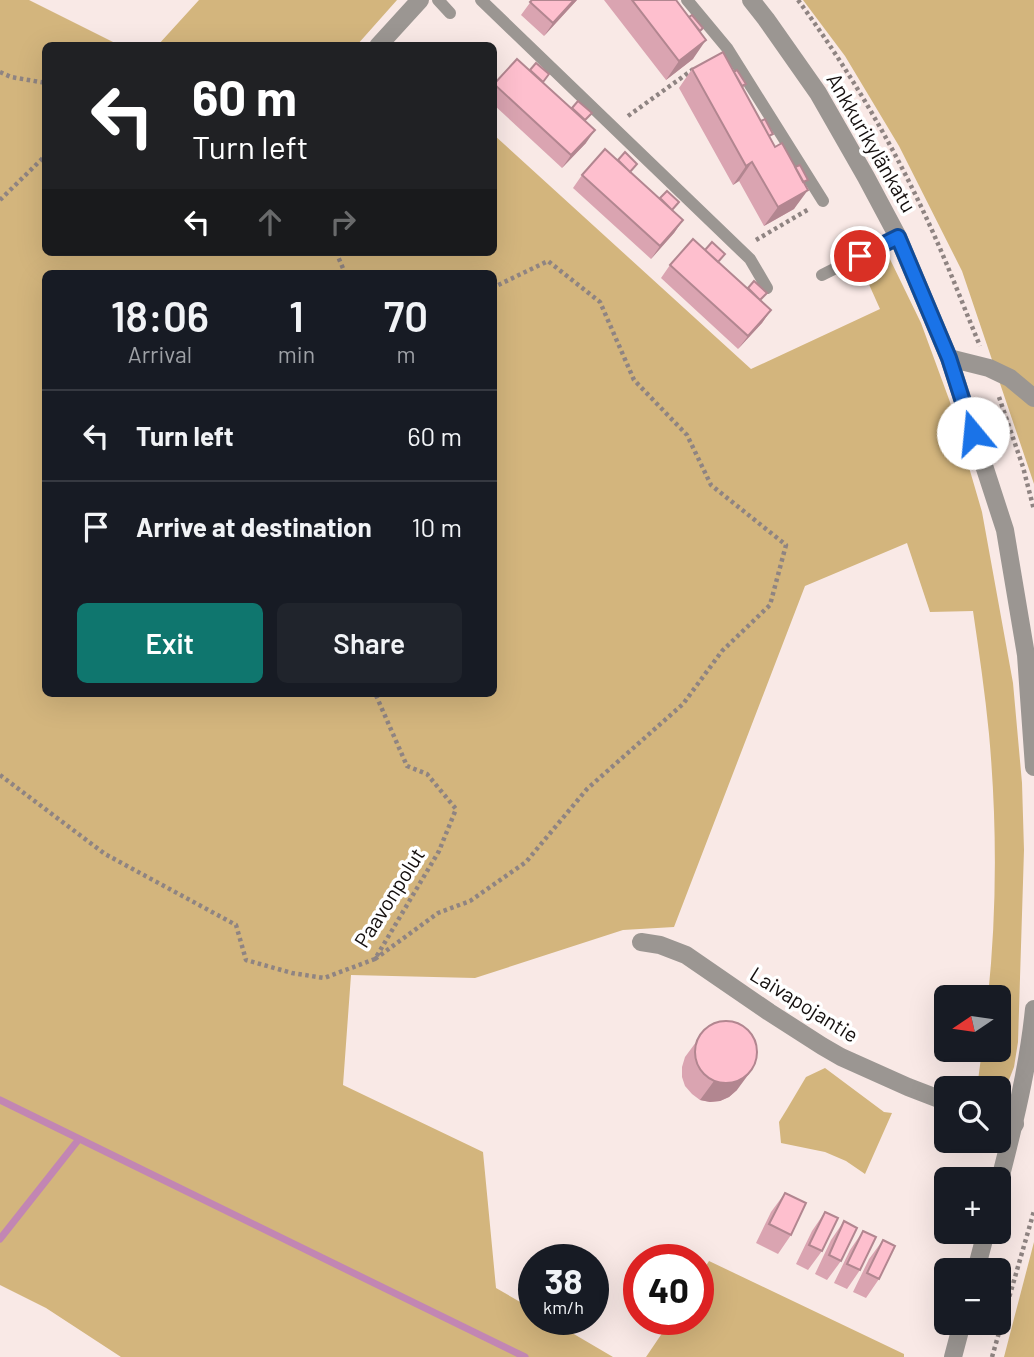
<!DOCTYPE html>
<meta charset="utf-8">
<style>
:root{--surface:#171b24;--page:#20242c;--text:#f1f3f6;--muted:#9ea1a6;--line:#363941;--accent:#0f766e}
body{margin:0;font-family:Barlow,sans-serif;background:var(--page);color:var(--text);height:100vh;display:flex;flex-direction:column;font-size:26px;white-space:nowrap}
*{box-sizing:border-box;margin:0}
p{font-size:23px;color:var(--muted)}
.icon{flex:none;width:38px;height:38px;fill:none;stroke:currentColor;stroke-width:2;stroke-linecap:round;stroke-linejoin:round}
.map{position:relative;flex:1;overflow:hidden}
.panel{position:absolute;left:42px;top:270px;width:455px;height:427px;display:flex;flex-direction:column;background:var(--surface);border-radius:10px;box-shadow:0 7px 28px #0002}
.panel>*{flex:none}
.banner{position:absolute;left:42px;top:42px;width:455px;height:214px;border-radius:10px;box-shadow:0 7px 28px #0002;background:#202124;color:#fff;overflow:hidden}
.needle{width:46px;rotate:257deg}
.buttons{position:absolute;left:934px;top:985px;display:grid;gap:14px}
.buttons a{display:grid;place-items:center;width:77px;height:77px;border-radius:10px;background:var(--surface);box-shadow:0 7px 28px #0002;font-size:35px}
.speed{position:absolute;left:518px;top:1244px;display:flex;gap:14px;font-size:35px;font-weight:700;text-align:center}
.speed>*{display:grid;place-content:center;width:91px;height:91px;border-radius:50%;background:var(--surface);box-shadow:0 7px 28px #0002;line-height:1}
.speed small{font-size:18px;font-weight:400}
.speed .limit{border:10px solid #d22;background:#fff;color:#111}
.pin{position:absolute;display:grid;place-items:center;width:60px;height:60px;color:#fff;margin:-30px;border:4px solid #fff;border-radius:50%;box-shadow:0 2px 7px #0007}
.me{position:absolute;width:77px;margin:-38px;rotate:343deg;stroke-linejoin:round;filter:drop-shadow(0 0 5px #0008)}
.turn{display:flex;align-items:center;gap:24px;height:147px;padding:0 35px;font-size:32px}
.turn .icon{width:91px;height:91px;stroke-width:2.5}
.turn b{display:block;font-size:49px;line-height:60px}
.lanes{display:flex;align-items:center;height:66px;padding:0 35px;background:#0003;justify-content:center;gap:35px;direction:ltr}
.lanes .off{opacity:.35}
.eta{display:flex;justify-content:space-evenly;align-items:center;height:119px;text-align:center}
.eta b{font-size:42px;font-weight:600;line-height:49px}
.primary-button{display:flex;gap:14px;margin-top:auto;padding:14px 35px}
.primary-button a{flex:1;height:80px;border-radius:10px;background:var(--accent);color:#fff;font-size:28px;font-weight:600;line-height:80px;text-align:center}
.primary-button a+a{background:var(--page);color:var(--text)}
ul{padding:0;list-style:none}
li{display:flex;align-items:center;gap:21px;height:91px;padding:0 35px;border-top:2px solid var(--line)}
li div{flex:1}
li b{display:block;font-size:26px}
li em{font-style:normal}
.map>svg:first-child{display:block}
.green{fill:#d3b57d;fill-rule:evenodd}
.lines{fill:none;stroke-linecap:round;stroke-linejoin:round}
.stream{stroke:#c286b3;stroke-width:7}
.path{stroke:#8f8482;stroke-width:4.5;stroke-dasharray:3.5 3.5;stroke-linecap:butt}
.service{stroke:#9b9692;stroke-width:12}
.minor{stroke:#9b9692;stroke-width:18}
.tertiary{stroke:#9b9692;stroke-width:18}
.wall{fill:#daa4b1}
.shaded-wall{fill:#b28690}
.building{fill:#febfce;stroke:#b28690;stroke-width:2}
.route-casing{stroke:#114b97;stroke-width:18}
.route{stroke:#1a73e8;stroke-width:12}
.labels{text-anchor:middle;stroke-width:7;stroke-linejoin:round;paint-order:stroke}
.street-label{font-size:21px;fill:#140f0e;stroke:#fff}
</style>
<div class="map">
<svg width="1034" height="1357" viewBox="0 0 1034 1357">
<rect width="100%" height="100%" fill="#f9e9e6"/>
<path class="green" d="M0,0H29L119,45L46,46V252H494V135L751,369L880,309L859,262L880,252L886,251L921,323L950,402L982,512L1013,683L1022,783L1024,850L1018,1042L1014,1067L1005,1090L999,1093V1088H977L982,1050H999V998L988,997C997,910 997,822 989,734C985,693 979,652 973,611L930,612L907,543L805,586L674,927L623,930L475,978L351,975L343,1085L483,1152L496,1288L534,1310V1320H550L613,1357H121L46,1308L0,1285ZM46,273H494V693H46Z
M199,0H397L357,45H158Z
M803,0H1034V484L962,271L899,146L845,56Z
M825,1068L884,1112L892,1113L865,1174L846,1161L825,1152L781,1143L779,1122L787,1109L806,1077Z
M1034,1242V1357H1004Z
M709,1261L904,1354V1357H646L671,1320H698V1278Z"/>
<g class="lines">
<path class="stream" d="M0,1100L525,1357
M0,1239L79,1139"/>
<path class="path" d="M798,0C852,74 898,153 935,237C951,273 965,310 980,346
M0,72L11,77L46,83
M628,116L695,68
M0,200L46,155
M756,240L809,209
M336,252L345,273
M999,397L1023,467L1034,510
M0,775L105,854L236,925L246,960L292,973L324,978L375,959L439,851L456,809L427,774L407,766L375,693
M375,959L438,913L470,901L526,862L587,789L683,704L722,651L770,605L786,545L711,485L687,435L634,380L600,302L548,261L494,287
M992,1357L1034,1211"/>
<path class="service" d="M438,0L450,13
M481,0L750,259L767,288
M687,0L727,48L823,201
M822,275L898,237"/>
<path class="minor" d="M378,46L420,0
M949,358L989,368L1010,378L1034,398
M641,942L660,945L686,955L769,1012L822,1046L841,1057L908,1087L947,1102
M999,1119L1015,1124"/>
<path class="tertiary" d="M751,0L766,19L818,93L866,177L898,237L949,358L1005,530L1026,655L1034,767
M999,1183C1014,1125 1028,1068 1034,1009
M976,1270L986,1232
M953,1357L962,1323"/>
</g>
<path class="wall" d="M532,0H577L544,36L521,15Z
M604,0H676L689,17L703,28L700,32L693,59L666,80Z
M517,59L586,121V143L562,168L494,105V85Z
M692,69L734,72L746,84L743,88L775,147L804,184L794,209L764,226L739,181L733,185L679,88Z
M631,172L683,220L674,233L651,259L573,188L582,175Z
M719,263L771,310L762,323L738,349L661,278L670,265Z
M705,1030L737,1090L729,1097L720,1101L710,1102L700,1100L692,1094L685,1086L682,1077V1067L685,1057Z
M785,1193L791,1235L778,1254L756,1243L771,1212Z
M825,1212L822,1251L808,1270L796,1264L812,1231Z
M844,1221L841,1261L827,1280L815,1274L831,1240Z
M863,1231L860,1270L847,1289L834,1283L850,1250Z
M883,1240L879,1279L866,1298L853,1292L869,1259Z"/>
<path class="shaded-wall" d="M574,0H577L544,36L553,23Z
M706,40L693,59L666,80L679,61Z
M595,130L586,143L562,168L571,155Z
M752,162L739,181L733,185L746,166Z
M808,190L794,209L764,226L778,207Z
M683,220L674,233L651,259L660,246Z
M771,310L762,323L738,349L748,336Z
M751,1071L737,1090L729,1097L720,1101L710,1102L700,1100L714,1081Z"/>
<path class="building" d="M532,0H574L553,23L530,2Z
M632,0H676L706,40L679,61Z
M692,15L703,28L700,31L689,17Z
M723,52L775,147L782,143L808,190L778,207L752,162L746,166L692,69Z
M517,59L595,130L571,155L494,84Z
M536,63L549,74L543,82L530,70Z
M737,70L746,84L742,86L734,72Z
M578,101L592,113L585,120L572,108Z
M765,119L773,134L769,136L761,121Z
M605,149L683,220L660,246L582,175Z
M625,152L637,164L630,172L618,160Z
M800,165L808,180L803,182L795,167Z
M667,191L679,202L672,210L660,198Z
M693,239L771,310L748,336L670,265Z
M712,242L725,254L718,262L705,250Z
M754,281L767,293L760,300L748,288Z
M695 1052a31 31 0 1 1 62 0a31 31 0 1 1-62 0Z
M785,1193L806,1203L791,1235L769,1224Z
M825,1212L838,1218L822,1251L809,1245Z
M844,1221L857,1228L841,1261L829,1255Z
M863,1231L876,1237L860,1270L847,1264Z
M883,1240L895,1246L879,1279L867,1273Z"/>
<g class="lines">
<defs>
<path id="route" d="M860,256L898,237L949,358L973,433"/>
</defs>
<use href="#route" class="route-casing"/>
<use href="#route" class="route"/>
</g>
<g class="labels">
<g class="street-label">
<text transform="translate(871 143) rotate(60)" y="7">Ankkurikylänkatu</text>
<text transform="translate(390 898) rotate(-58)" y="7">Paavonpolut</text>
<text transform="translate(804 1005) rotate(32)" y="7">Laivapojantie</text>
</g>
</g>
</svg>
<div class="buttons">
<a><svg class="needle" viewBox="-14 -14 28 28"><path d="M0-13l5 13h-10z" fill="#e53935"/><path d="M0 13l5-13h-10z" fill="#9ea1a6"/></svg></a>
<a><svg class="icon" aria-label="search" viewBox="0 0 24 24"><circle cx="10" cy="10" r="6"/><path d="M15 15l6 6"/></svg></a>
<a>+</a>
<a>−</a>
</div>
<div class="speed"><div>38<small>km/h</small></div><div class="limit">40</div></div>
<div class="pin" style="left:860px;top:256px;background:#d93025"><svg class="icon" aria-label="arrive" viewBox="0 0 24 24"><path d="M6 21V4h12l-3 4 3 4H6"/></svg></div>
<svg class="me" style="left:973px;top:433px" viewBox="-20 -20 40 40"><circle r="19" fill="#fff"/><path d="M0-13L10 11 0 6-10 11z" fill="#1a73e8"/></svg>
<div class="banner">
<div class="turn"><svg class="icon" aria-label="left" viewBox="0 0 24 24"><path d="M17 20v-9H6M10 6l-5 5 5 5"/></svg><div><b>60 m</b>Turn left</div></div>
<div class="lanes"><svg class="icon" aria-label="left" viewBox="0 0 24 24"><path d="M17 20v-9H6M10 6l-5 5 5 5"/></svg><svg class="icon off" aria-label="ahead" viewBox="0 0 24 24"><path d="M12 20V5M6 11l6-6 6 6"/></svg><svg class="icon off" aria-label="right" viewBox="0 0 24 24"><path d="M7 20v-9h11M14 6l5 5-5 5"/></svg></div>
</div>
<section class="panel">
<div class="eta">
<div><b>18:06</b><p>Arrival</p></div>
<div><b>1</b><p>min</p></div>
<div><b>70</b><p>m</p></div>
</div>
<ul>
<li><svg class="icon" aria-label="left" viewBox="0 0 24 24"><path d="M17 20v-9H6M10 6l-5 5 5 5"/></svg><div><b>Turn left</b></div><em>60 m</em></li>
<li><svg class="icon" aria-label="arrive" viewBox="0 0 24 24"><path d="M6 21V4h12l-3 4 3 4H6"/></svg><div><b>Arrive at destination</b></div><em>10 m</em></li>
</ul>
<div class="primary-button"><a>Exit</a><a>Share</a></div>
</section>
</div>
